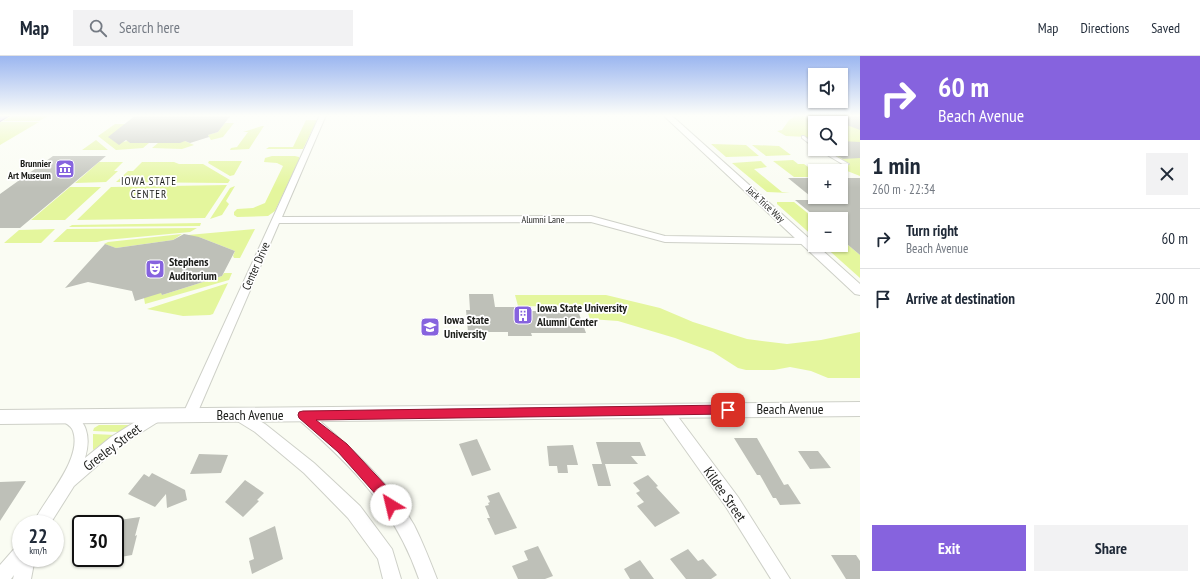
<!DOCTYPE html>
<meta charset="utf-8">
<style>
:root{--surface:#fff;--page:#f2f2f3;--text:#1f2937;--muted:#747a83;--line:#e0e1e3;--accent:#8663de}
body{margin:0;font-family:"PT Sans Narrow",sans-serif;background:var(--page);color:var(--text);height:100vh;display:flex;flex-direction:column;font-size:15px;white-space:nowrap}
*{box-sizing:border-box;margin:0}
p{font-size:13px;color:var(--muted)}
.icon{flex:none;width:22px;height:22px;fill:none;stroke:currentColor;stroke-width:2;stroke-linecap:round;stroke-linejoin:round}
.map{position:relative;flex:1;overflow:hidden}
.details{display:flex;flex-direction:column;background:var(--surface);width:340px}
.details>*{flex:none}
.hud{background:#8663de;color:#fff;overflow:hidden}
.buttons{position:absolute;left:808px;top:12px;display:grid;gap:8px}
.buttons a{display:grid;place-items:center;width:40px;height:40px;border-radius:0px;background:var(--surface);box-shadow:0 1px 3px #0004;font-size:20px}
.speed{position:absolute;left:12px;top:459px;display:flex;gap:8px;font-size:20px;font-weight:700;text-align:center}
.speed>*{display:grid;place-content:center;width:52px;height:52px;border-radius:50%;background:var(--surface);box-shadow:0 1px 3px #0004;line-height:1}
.speed small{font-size:10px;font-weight:400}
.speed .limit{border:2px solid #111;border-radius:6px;background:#fff;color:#111}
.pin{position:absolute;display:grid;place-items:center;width:34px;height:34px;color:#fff;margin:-17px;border-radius:8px;box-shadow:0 2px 6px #0006}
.me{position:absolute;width:44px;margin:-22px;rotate:324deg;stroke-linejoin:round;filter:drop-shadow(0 0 3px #0008)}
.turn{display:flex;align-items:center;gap:14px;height:84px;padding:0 12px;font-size:18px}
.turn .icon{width:52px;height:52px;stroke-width:2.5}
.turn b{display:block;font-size:28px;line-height:34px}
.round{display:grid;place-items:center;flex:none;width:42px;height:42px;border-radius:0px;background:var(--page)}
.overview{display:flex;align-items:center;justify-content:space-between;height:68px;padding:0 12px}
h1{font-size:24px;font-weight:600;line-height:30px}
.cta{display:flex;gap:8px;margin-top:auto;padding:8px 12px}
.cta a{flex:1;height:46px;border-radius:0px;background:var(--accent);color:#fff;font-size:16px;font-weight:600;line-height:46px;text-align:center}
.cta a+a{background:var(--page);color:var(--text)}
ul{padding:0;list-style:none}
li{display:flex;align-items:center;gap:12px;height:60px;padding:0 12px;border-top:1px solid var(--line)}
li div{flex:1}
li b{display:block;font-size:15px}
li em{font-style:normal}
header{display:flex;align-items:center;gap:24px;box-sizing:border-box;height:56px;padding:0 20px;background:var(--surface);border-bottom:1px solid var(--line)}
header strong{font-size:19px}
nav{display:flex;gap:22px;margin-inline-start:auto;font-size:14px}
.search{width:280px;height:36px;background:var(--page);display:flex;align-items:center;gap:10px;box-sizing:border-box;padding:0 14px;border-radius:0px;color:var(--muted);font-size:15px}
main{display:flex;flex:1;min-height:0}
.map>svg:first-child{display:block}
.green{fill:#e4f69d}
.building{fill:#bec0b8}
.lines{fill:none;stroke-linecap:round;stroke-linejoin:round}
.pedestrian-casing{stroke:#ced0c8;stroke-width:2}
.minor-casing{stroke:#ced0c8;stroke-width:2}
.tertiary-casing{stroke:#ced0c8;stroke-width:2}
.primary-casing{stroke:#6f5ba7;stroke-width:2}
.pedestrian{fill:#fff;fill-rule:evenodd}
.minor{fill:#fff;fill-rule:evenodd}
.tertiary{fill:#fff;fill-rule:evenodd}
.primary{fill:#c4b0f8;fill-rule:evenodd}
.route{fill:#e11d48;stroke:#92132f}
.labels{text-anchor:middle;stroke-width:3.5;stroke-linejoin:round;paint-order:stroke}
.far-poi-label{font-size:10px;font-weight:bold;fill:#1c1d1a;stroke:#fff;text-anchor:end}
.far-street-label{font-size:10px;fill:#1c1d1a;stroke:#fff}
.far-neighbourhood-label{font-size:11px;letter-spacing:1px;fill:#1c1d1a;stroke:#fff}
.poi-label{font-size:12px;font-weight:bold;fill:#1c1d1a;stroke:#fff;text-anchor:start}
.street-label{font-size:12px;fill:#1c1d1a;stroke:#fff}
.near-street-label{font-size:14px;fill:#1c1d1a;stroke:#fff}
</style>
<header>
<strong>Map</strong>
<div class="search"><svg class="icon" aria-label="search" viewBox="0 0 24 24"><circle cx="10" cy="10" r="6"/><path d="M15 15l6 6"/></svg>Search here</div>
<nav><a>Map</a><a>Directions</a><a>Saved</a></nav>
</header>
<main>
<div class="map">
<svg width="860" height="523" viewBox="0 0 860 523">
<rect width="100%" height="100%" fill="#fafcf3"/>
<path class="green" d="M14,59H50L39,65H3Z
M797,59H860V120L832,109L849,108L824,93H841V67H815V87L808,81L786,80L777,75L782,74L789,64Z
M306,64H317L303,93H266L269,91H293Z
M0,66H39L0,89Z
M225,67H234L223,81L211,84L208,79L218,76Z
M115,68H126L110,82L117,87L128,85L130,87H149L143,92L116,94L98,80Z
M262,70H264L249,93L230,94L231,92L237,91L248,76H243Z
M96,84L108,94H82Z
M185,85L194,89L182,93L152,92L158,87Z
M711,88L746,89L759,100L726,101Z
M752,89L779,90L791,99L766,100Z
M272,100H295L299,101V104L275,155L268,160L237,161L234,159V156L237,153L253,152L265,147L283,110L277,107L264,106L265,102Z
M793,104L798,108H804L815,116V121H794L773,105Z
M209,105H242L234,119L230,120L208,107Z
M761,105L767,111L754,113L782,136L790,137L767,136L732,107Z
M99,106H123L114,115H118L106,126L75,127Z
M142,106H174L179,108H203L230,124L228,127L116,126L128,115H133Z
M227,129L205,162L77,164L111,131Z
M235,130L226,145L229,148L222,159L210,163L230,132Z
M70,131H101L65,164H31Z
M782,146H794L815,163V182L777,148V146Z
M201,167L200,170L69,171L72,169Z
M197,172L190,176L106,184L97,186H53L67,173Z
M55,173L41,187H4L19,174Z
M255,173L240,202H234L233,200L235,195L199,181L189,186L188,179Z
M182,178L173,184L116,192L104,188L108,186Z
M841,183L860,199V222L823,189H841Z
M224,217H232L229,224L145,248L144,242L159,230L162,239L222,220Z
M228,227L213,258L210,259L183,260L147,253Z
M515,239H606L660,252L693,266L747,283L787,288L821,284L860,276V322H828L811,315L790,311L774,314H746L738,312L713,296L675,282L618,265L590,263L586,251L518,250Z
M99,369H128L129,370L119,376L93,375L94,372Z
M93,378L115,379L93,394Z"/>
<path class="building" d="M136,59H231L218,76L208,79L209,81L190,87L185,85L180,87H130L126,84L119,89L108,81Z
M823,59H860V74L823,60Z
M841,85L860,86V102L843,103L826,93H841Z
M53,100H106L20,172H0V138Z
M788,122H815V141H841V122H860V199L841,183V163H818L795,144H815Z
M184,178L199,181L235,195L222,220L162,239L161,237L135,245L132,235L88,226L65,232L105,188L116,192L173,184Z
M469,238H493L495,251H525L526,255H578L586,277H531L532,280H508V276H468L466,254H470Z
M734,382H757L784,429L788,428L801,448L780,449L776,442H773L760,419H757Z
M477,383L491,414L472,420L459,388Z
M596,386H640L646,400H631L638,408H602Z
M573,389L578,409H567L568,417H558L557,410H549L547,390Z
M798,395H818L831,412L810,413Z
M199,398L228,399L221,417L190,418Z
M592,408H605L611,430H598Z
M152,417L185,434L187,444L167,452L166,438L155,451L128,438L144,418L149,421Z
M648,419L658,430L656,431L680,457L655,471L637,450L644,446L636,437L640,435L633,427Z
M245,424L264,437L257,444L259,445L243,461L225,446Z
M26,425L0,465V426Z
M499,436L517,472L495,479L487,462H490L485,450L489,449L488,447L490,446L487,440Z
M140,461L135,480L137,479L132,499L115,502V477L119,464Z
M275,470L283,503L252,518L249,505L254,503L249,482Z
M538,490L553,520L545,523H518L512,510L528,504L524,495Z
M688,493L698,505L703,503L717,519L711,523H686L670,503Z
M831,499H856L860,505V523H846Z
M640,504L654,523H630L624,513Z"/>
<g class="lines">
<defs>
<path id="pedestrian" d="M804,80L815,88V92L802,82V80Z
M817,93H823L849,108L844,109Z"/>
<path id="minor" d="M320,59H326L282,161L591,160L665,180L806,182L811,185L806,188L665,186L591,166L279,167L196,360L194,364L189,366L184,364L182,360Z
M665,349L670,350L738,441L790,523H771L726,451L660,358L658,354L660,350Z
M239,353L265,368L314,407L360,450L392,493L401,523H383L378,503L348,462L304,417L255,376L234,363L232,359L234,355Z
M303,353L308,355C347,388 388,424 414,469C423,487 430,505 437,523H419C395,453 352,410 298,363L296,359L298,355Z
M65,354C88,362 91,382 85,402L111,381L151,356L156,354L161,356L163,360L161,364L121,389L74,430L50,468H33C43,444 83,404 73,375C71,368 62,367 58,360L60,356Z
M21,489V502H35L31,523H13L14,519L11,523H0V509L15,492Z"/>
<path id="tertiary" d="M663,59H671L860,228V239L855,238Z
M860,346V360L0,368V354Z"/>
<path id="primary" d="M0,59H10L0,65Z"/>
</defs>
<use href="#pedestrian" class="pedestrian-casing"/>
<use href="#minor" class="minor-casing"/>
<use href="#tertiary" class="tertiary-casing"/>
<use href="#primary" class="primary-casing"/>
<use href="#pedestrian" class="pedestrian"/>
<use href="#minor" class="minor"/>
<use href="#tertiary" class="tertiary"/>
<use href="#primary" class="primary"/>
</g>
<linearGradient id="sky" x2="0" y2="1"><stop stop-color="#9bb6f0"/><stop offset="0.45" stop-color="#fdfefa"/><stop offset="1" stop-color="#fdfefa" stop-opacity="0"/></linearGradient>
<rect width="860" height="132" fill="url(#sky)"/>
<path class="route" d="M728,349L732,351L733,354L732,357L728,358L316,364L347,388L389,433L398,449L396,453L391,455L387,453L379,442L338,396L299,362L298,359L299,356L303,355Z"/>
<defs>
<symbol id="museum-square" viewBox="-11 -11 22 22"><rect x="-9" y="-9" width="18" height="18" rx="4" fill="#8663de" stroke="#fff"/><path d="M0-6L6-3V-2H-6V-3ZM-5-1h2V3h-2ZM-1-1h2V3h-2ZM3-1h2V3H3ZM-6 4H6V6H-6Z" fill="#fff"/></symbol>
<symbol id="theatre-square" viewBox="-11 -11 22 22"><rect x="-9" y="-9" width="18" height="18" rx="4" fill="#8663de" stroke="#fff"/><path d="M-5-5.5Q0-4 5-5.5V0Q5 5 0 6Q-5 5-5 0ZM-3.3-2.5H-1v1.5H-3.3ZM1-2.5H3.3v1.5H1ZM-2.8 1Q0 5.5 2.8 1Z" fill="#fff"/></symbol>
<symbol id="building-square" viewBox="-11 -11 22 22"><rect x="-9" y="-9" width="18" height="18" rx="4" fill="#8663de" stroke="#fff"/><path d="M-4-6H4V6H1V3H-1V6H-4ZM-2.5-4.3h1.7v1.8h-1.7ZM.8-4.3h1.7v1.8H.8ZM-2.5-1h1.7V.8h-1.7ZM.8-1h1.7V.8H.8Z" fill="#fff"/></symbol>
<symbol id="university-square" viewBox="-11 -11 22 22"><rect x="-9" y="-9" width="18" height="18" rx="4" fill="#8663de" stroke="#fff"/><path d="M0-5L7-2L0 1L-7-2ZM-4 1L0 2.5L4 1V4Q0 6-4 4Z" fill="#fff"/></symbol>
</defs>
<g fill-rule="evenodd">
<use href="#museum-square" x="54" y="102" width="22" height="22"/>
<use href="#theatre-square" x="144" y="202" width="22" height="22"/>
<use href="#building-square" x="512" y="248" width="22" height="22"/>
<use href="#university-square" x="419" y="260" width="22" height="22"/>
</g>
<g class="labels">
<g class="far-poi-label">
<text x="51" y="111">Brunnier<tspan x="51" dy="12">Art Museum</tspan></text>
</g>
<g class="far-street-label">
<text transform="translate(766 148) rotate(43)" y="4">Jack Trice Way</text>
<text x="543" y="167">Alumni Lane</text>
</g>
<g class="far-neighbourhood-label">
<text x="149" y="129">IOWA STATE<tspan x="149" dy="13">CENTER</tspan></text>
</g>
<g class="poi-label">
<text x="169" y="210">Stephens<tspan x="169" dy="14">Auditorium</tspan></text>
<text x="537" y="256">Iowa State University<tspan x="537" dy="14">Alumni Center</tspan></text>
<text x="444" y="268">Iowa State<tspan x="444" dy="14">University</tspan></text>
</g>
<g class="street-label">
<text transform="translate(256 210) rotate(-66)" y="4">Center Drive</text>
</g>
<g class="near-street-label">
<text x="790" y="358">Beach Avenue</text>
<text x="250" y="364">Beach Avenue</text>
<text transform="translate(112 391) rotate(-37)" y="5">Greeley Street</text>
<text transform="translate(725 438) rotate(55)" y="5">Kildee Street</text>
</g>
</g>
</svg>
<div class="buttons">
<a><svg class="icon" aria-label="sound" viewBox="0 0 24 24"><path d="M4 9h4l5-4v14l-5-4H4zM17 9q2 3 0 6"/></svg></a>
<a><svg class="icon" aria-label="search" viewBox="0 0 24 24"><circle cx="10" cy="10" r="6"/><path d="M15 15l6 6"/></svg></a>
<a>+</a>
<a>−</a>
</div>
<div class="speed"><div>22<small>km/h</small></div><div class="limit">30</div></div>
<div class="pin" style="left:728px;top:354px;background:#d93025"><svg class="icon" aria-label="arrive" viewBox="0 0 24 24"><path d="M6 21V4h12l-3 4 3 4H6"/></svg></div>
<svg class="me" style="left:391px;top:449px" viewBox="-20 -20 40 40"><circle r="19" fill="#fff"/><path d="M0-13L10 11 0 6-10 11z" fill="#e11d48"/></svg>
</div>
<section class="details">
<div class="hud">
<div class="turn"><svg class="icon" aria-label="right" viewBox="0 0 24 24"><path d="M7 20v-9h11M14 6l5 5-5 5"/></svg><div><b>60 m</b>Beach Avenue</div></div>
</div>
<div class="overview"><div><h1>1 min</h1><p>260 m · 22:34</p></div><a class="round"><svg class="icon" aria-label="close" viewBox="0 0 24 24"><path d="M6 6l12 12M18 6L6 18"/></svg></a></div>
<ul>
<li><svg class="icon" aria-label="right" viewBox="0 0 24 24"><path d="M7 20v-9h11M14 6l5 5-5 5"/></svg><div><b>Turn right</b><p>Beach Avenue</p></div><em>60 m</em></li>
<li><svg class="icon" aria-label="arrive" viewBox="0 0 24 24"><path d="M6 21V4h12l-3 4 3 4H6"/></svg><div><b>Arrive at destination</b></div><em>200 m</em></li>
</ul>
<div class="cta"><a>Exit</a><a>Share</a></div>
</section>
</main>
